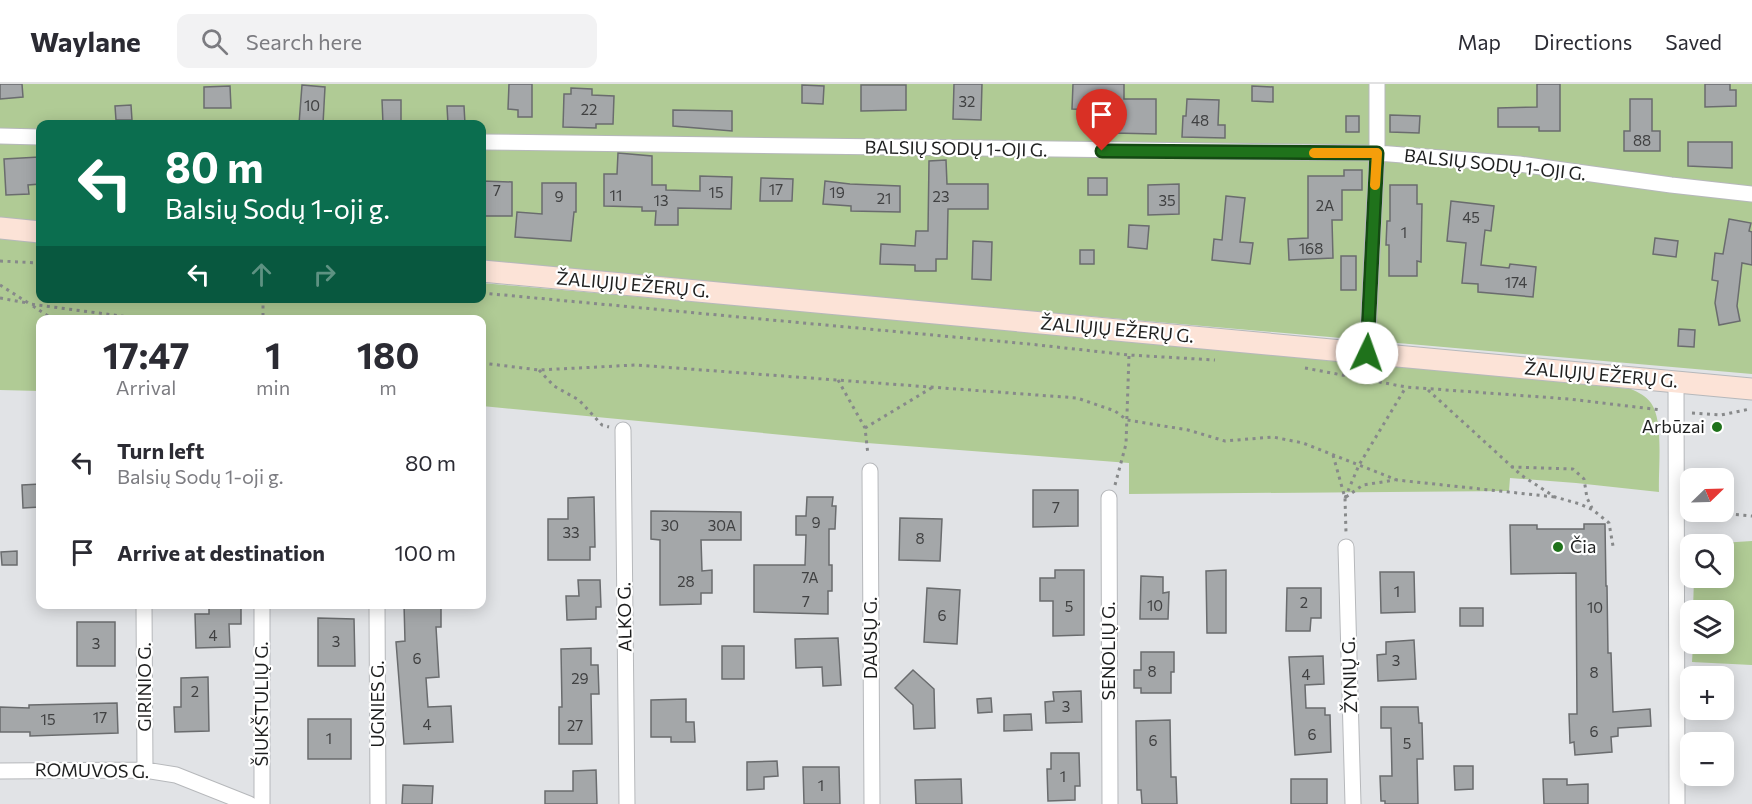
<!DOCTYPE html>
<meta charset="utf-8">
<style>
:root{--surface:#fff;--page:#f2f2f3;--text:#2b2b33;--muted:#7c7c81;--line:#e1e1e2}
body{margin:0;font-family:Commissioner,sans-serif;background:var(--page);color:var(--text);height:100vh;display:flex;flex-direction:column;font-size:22px;white-space:nowrap}
*{box-sizing:border-box;margin:0}
p{font-size:20px;color:var(--muted)}
.icon{flex:none;width:33px;height:33px;fill:none;stroke:currentColor;stroke-width:2;stroke-linecap:round;stroke-linejoin:round}
.map{position:relative;flex:1;overflow:hidden}
.side{position:absolute;left:36px;top:231px;width:450px;height:294px;display:flex;flex-direction:column;background:var(--surface);border-radius:12px;box-shadow:0 3px 15px #0003}
.side>*{flex:none}
.banner{position:absolute;left:36px;top:36px;width:450px;height:183px;border-radius:12px;box-shadow:0 3px 15px #0003;background:#0b6e4f;color:#fff;overflow:hidden}
.needle{width:39px;rotate:67deg}
.controls{position:absolute;left:1680px;top:384px;display:grid;gap:12px}
.controls a{display:grid;place-items:center;width:54px;height:54px;border-radius:12px;background:var(--surface);box-shadow:0 3px 15px #0003;font-size:30px}
.pin{position:absolute;display:grid;place-items:center;width:51px;height:51px;color:#fff;margin:-62px -26px;border-radius:50% 50% 50% 0;rotate:-45deg;box-shadow:0 0 6px #0007}
.pin .icon{rotate:45deg}
.me{position:absolute;width:66px;margin:-33px;rotate:3deg;stroke-linejoin:round;filter:drop-shadow(0 0 4px #0008)}
.turn{display:flex;align-items:center;gap:21px;height:126px;padding:0 30px;font-size:27px}
.turn .icon{width:78px;height:78px;stroke-width:2.5}
.turn b{display:block;font-size:42px;line-height:51px}
.lanes{display:flex;align-items:center;height:57px;padding:0 30px;background:#0003;justify-content:center;gap:30px;direction:ltr}
.lanes .off{opacity:.35}
.eta{display:flex;justify-content:space-evenly;align-items:center;height:102px;text-align:center}
.eta b{font-size:36px;font-weight:700;line-height:42px}
ul{padding:0;list-style:none}
li{display:flex;align-items:center;gap:18px;height:90px;padding:0 30px}
li div{flex:1}
li b{display:block;font-size:22px}
li em{font-style:normal}
header{display:flex;align-items:center;gap:36px;box-sizing:border-box;height:84px;padding:0 30px;background:var(--surface);border-bottom:2px solid var(--line)}
header strong{font-size:28px}
nav{display:flex;gap:33px;margin-inline-start:auto;font-size:21px}
.search{width:420px;height:54px;background:var(--page);display:flex;align-items:center;gap:15px;box-sizing:border-box;padding:0 21px;border-radius:12px;color:var(--muted);font-size:22px}
.map>svg:first-child{display:block}
.green{fill:#b0cb95}
.building{fill:#a4a7a9;stroke:#6a6c6e;stroke-width:1.5}
.lines{fill:none;stroke-linecap:round;stroke-linejoin:round}
.minor-casing{stroke:#b6b8bb;stroke-width:17}
.secondary-casing{stroke:#b6b8bb;stroke-width:23}
.path{stroke:#87898a;stroke-width:3;stroke-dasharray:3 4.5;stroke-linecap:butt}
.minor{stroke:#fff;stroke-width:15}
.secondary{stroke:#fce3d7;stroke-width:21}
.route-casing{stroke:#144a12;stroke-width:15}
.route{stroke:#1f721b;stroke-width:10}
.slow{stroke:#f59e0b;stroke-width:10}
.poi-dot{fill:#1f721b;stroke:#fff;stroke-width:2}
.labels{text-anchor:middle;stroke-width:4.5;stroke-linejoin:round;paint-order:stroke}
.number-label{font-size:15px;fill:#404142}
.street-label{font-size:18px;fill:#1e1f1f;stroke:#fff}
.poi-label{font-size:18px;fill:#1e1f1f;stroke:#fff;text-anchor:end}
</style>
<header>
<strong>Waylane</strong>
<div class="search"><svg class="icon" aria-label="search" viewBox="0 0 24 24"><circle cx="10" cy="10" r="6"/><path d="M15 15l6 6"/></svg>Search here</div>
<nav><a>Map</a><a>Directions</a><a>Saved</a></nav>
</header>
<div class="map">
<svg width="1752" height="720" viewBox="0 0 1752 720">
<rect width="100%" height="100%" fill="#e1e3e6"/>
<path class="green" d="M0,0H1752V290L482,179V40H40V140L0,137Z
M0,155L40,158V214H482V199L1234,265L1631,305C1638,308 1646,312 1651,319C1664,337 1658,385 1659,408L1576,399L1510,394L1509,407L1129,410V379L867,359L482,322V236H40V307L0,306Z
M1752,457V581L1692,578L1693,560H1724V526H1693L1694,494H1724V460H1705Z"/>
<path class="building" d="M0,0H22L23,13L0,15Z
M509,0H532V33H518V26L508,25Z
M954,0H982L981,36L953,35Z
M1073,0H1124V15H1156V50L1114,49V26L1072,25Z
M1537,0H1560V47H1539V43H1498V24L1537,23Z
M1705,0H1730V6H1736V22L1705,23Z
M302,1L325,3L323,40H299Z
M802,1L824,2L823,20L802,19Z
M861,1H906V26L861,27Z
M230,2L231,24H204V3Z
M1252,2L1273,3V18L1252,17Z
M571,4L592,5V11L614,12L613,40H596V44L563,43L564,10H571Z
M1187,15L1219,16L1218,41H1225V54L1182,53L1183,32H1186Z
M1630,15H1652V47H1660V67H1624V47H1630Z
M382,16H401V40H383Z
M131,21L132,36H116L115,22Z
M447,22H464L465,40H448Z
M673,26L732,27V47L673,42Z
M1390,31L1420,32L1419,49L1390,48Z
M1346,32H1359V48H1346Z
M1688,58H1732V84L1688,82Z
M618,69L652,72V101H666V106L700,107V92L732,93L731,125L678,124V141H655L656,127H642V123L604,122V90H617Z
M39,73L40,100L28,101L29,110L6,111L4,75Z
M946,76L947,100H988V125H948L947,175H936V187H915V181L880,180L881,160L915,162L916,147H928L929,77Z
M1344,86H1362V106H1342V136H1332L1333,174L1289,176L1288,155L1308,154V92H1344Z
M761,94L793,95L792,117H760Z
M1088,94H1107V111H1088Z
M482,97L512,98V132H482Z
M825,97L850,100L900,102V128L851,127V122L823,120Z
M542,99H576V128H574L571,157L515,153L517,128L542,130Z
M1179,100V130L1148,131V101Z
M1390,101H1417V120H1422L1421,178L1417,177V192H1389V161H1386L1387,137H1390Z
M1226,112L1245,114L1240,158L1253,159L1250,180L1212,176L1214,155L1222,156Z
M1451,117L1494,122L1491,147L1485,146L1481,181L1509,184L1510,180L1536,183L1533,213L1478,208V200L1462,199L1466,159L1447,157Z
M1729,135L1751,139L1749,147L1752,148V181L1742,179L1737,222L1740,237L1719,241L1715,219L1718,197L1712,196L1715,169L1723,170Z
M1129,141L1149,142L1147,165L1128,163Z
M1655,154L1678,157L1676,173L1653,170Z
M973,157L992,158L991,196L972,195Z
M1080,166H1094V180H1080Z
M1341,172H1356V206H1341Z
M1679,245L1695,246L1694,263L1678,262Z
M40,400V423L23,424L22,401Z
M1033,406H1078V442L1033,443Z
M594,413L595,463H590V476H548V435H568V414Z
M807,413H833L832,422H836L835,445H829V481H832V507H828V530L754,528V481H805L806,451H796V432H806Z
M651,427L741,428V456H701L702,487L712,486V509H701V520L660,521V456L651,455Z
M900,434L942,435L940,477L899,476Z
M1584,440H1605L1606,502H1607L1608,569H1611L1613,628L1650,625L1651,642L1618,644V652L1611,653L1612,668L1575,671L1574,658L1570,659L1569,630H1577L1576,489L1511,490L1510,441H1537V445H1584Z
M17,467V481H2L1,468Z
M1055,486H1084V551L1053,552V517H1040V494H1055Z
M1226,486V549H1207L1206,487Z
M1380,488H1414L1415,528L1381,529Z
M1141,492L1163,493V509L1169,508L1168,535H1140Z
M578,496H600L601,523H596V535L567,536L566,512H579Z
M927,504L960,506L957,560L924,558Z
M1287,504H1321V534H1311L1310,547H1286Z
M209,520H241V540H229L230,563L196,564L195,530H209Z
M404,520H441V543H436L439,593L426,594L428,623L451,622L453,658L404,660L396,558L405,557Z
M1460,524H1483V542H1460Z
M318,534L354,535L355,582H318Z
M77,538H115V582H77Z
M838,554L841,601L823,602L822,583L796,584L795,555Z
M1414,556L1416,595L1378,597L1377,571L1386,570V558Z
M722,562H744V595H722Z
M591,564V581H598L599,610H591L592,660H559V623H562L561,565Z
M1141,568H1174V588H1171V609H1141V604H1134V586H1141Z
M1323,572L1324,600L1305,601L1306,624H1325V631H1330L1331,668L1295,671L1289,573Z
M913,586L934,605L935,644L914,645L913,621L895,604Z
M208,593L209,647L175,648L174,623H181V594Z
M1081,607L1082,638L1046,639L1045,618L1054,617L1053,608Z
M991,614L992,628L978,629L977,615Z
M686,615V638H694L695,658H671V653H651V616Z
M117,619L118,649L30,652V648H0V623L29,624V621Z
M1381,623H1418L1419,639H1422L1423,675H1417L1418,720H1385V717H1381L1380,692H1392L1391,644H1381Z
M1031,630L1032,646L1004,647V631Z
M308,635H351V675H308Z
M1170,636L1171,693H1176L1177,720H1142L1141,706H1137L1136,637Z
M1051,669H1079L1080,702H1075V716L1048,717L1047,685H1051Z
M777,677L778,692L764,693V705L747,706V678Z
M1454,682H1473V705L1455,706Z
M803,683H839L840,720H804Z
M596,686L597,720H545V707H573V687Z
M961,695L962,720H916L915,696Z
M1291,695H1327V720H1291Z
M1543,695H1567V701L1588,700V720H1544Z
M403,701L433,702L432,720H402Z"/>
<g class="lines">
<defs>
<path id="minor" d="M0,52L40,53
M482,58L1377,69L1519,80L1671,101L1752,110
M1367,269L1377,69V0
M1676,298L1677,720
M623,346L627,720
M870,387L872,720
M1109,414L1110,720
M1346,463L1353,720
M144,520L145,686
M377,520L378,720
M0,687L145,686L176,691L249,720
M262,720V520"/>
<path id="secondary" d="M0,144L40,148
M482,187L1752,305"/>
</defs>
<use href="#minor" class="minor-casing"/>
<use href="#secondary" class="secondary-casing"/>
<path class="path" d="M0,177L40,179
M0,201L30,220L151,236
M482,209L1029,260L1129,271L1215,276
M0,214L27,219
M263,214V236
M33,222L54,236
M482,279L539,286L636,281L1077,314L1115,327L1127,336L1188,346L1225,357L1273,353L1303,359L1397,396L1555,413
M1305,284L1406,303L1569,315L1661,326
M539,286L554,302L579,316L602,341L609,343
M838,296L865,344L868,371
M1428,306L1521,391L1555,413L1580,420L1593,426L1609,439L1613,462
M1692,329L1721,331L1750,325
M865,344L933,303
M1333,371L1345,414L1346,449
M1511,383L1573,385L1584,395L1587,414L1592,424
M1115,401L1126,360L1129,271
M1346,413L1363,401L1395,396
M1345,414L1359,381L1406,303
M1706,428L1752,432"/>
<use href="#minor" class="minor"/>
<use href="#secondary" class="secondary"/>
</g>
<g class="lines">
<defs>
<path id="route" d="M1102,67L1377,69L1367,269"/>
</defs>
<use href="#route" class="route-casing"/>
<use href="#route" class="route"/>
<path class="slow" d="M1314,69H1377L1375,101"/>
</g>
<g class="poi-dot">
<circle cx="1717" cy="343" r="6"/>
<circle cx="1558" cy="463" r="6"/>
</g>
<g class="labels">
<g class="number-label">
<text x="967" y="23">32</text>
<text x="312" y="27">10</text>
<text x="589" y="31">22</text>
<text x="1200" y="42">48</text>
<text x="1642" y="62">88</text>
<text x="776" y="111">17</text>
<text x="497" y="112">7</text>
<text x="716" y="114">15</text>
<text x="837" y="114">19</text>
<text x="616" y="117">11</text>
<text x="559" y="118">9</text>
<text x="941" y="118">23</text>
<text x="884" y="120">21</text>
<text x="661" y="122">13</text>
<text x="1167" y="122">35</text>
<text x="1325" y="127">2A</text>
<text x="1471" y="139">45</text>
<text x="1404" y="154">1</text>
<text x="1311" y="170">168</text>
<text x="1516" y="204">174</text>
<text x="1056" y="429">7</text>
<text x="816" y="444">9</text>
<text x="670" y="447">30</text>
<text x="722" y="447">30A</text>
<text x="571" y="454">33</text>
<text x="920" y="460">8</text>
<text x="810" y="499">7A</text>
<text x="686" y="503">28</text>
<text x="1397" y="513">1</text>
<text x="806" y="523">7</text>
<text x="1304" y="524">2</text>
<text x="1155" y="527">10</text>
<text x="1069" y="528">5</text>
<text x="1595" y="529">10</text>
<text x="942" y="537">6</text>
<text x="213" y="557">4</text>
<text x="336" y="563">3</text>
<text x="96" y="565">3</text>
<text x="417" y="580">6</text>
<text x="1396" y="582">3</text>
<text x="1152" y="593">8</text>
<text x="1594" y="594">8</text>
<text x="1306" y="596">4</text>
<text x="580" y="600">29</text>
<text x="195" y="613">2</text>
<text x="1066" y="628">3</text>
<text x="100" y="639">17</text>
<text x="48" y="641">15</text>
<text x="427" y="646">4</text>
<text x="575" y="647">27</text>
<text x="1594" y="653">6</text>
<text x="1312" y="656">6</text>
<text x="329" y="660">1</text>
<text x="1153" y="662">6</text>
<text x="1407" y="665">5</text>
<text x="1063" y="698">1</text>
<text x="821" y="707">1</text>
</g>
<g class="street-label">
<text transform="translate(956 65) rotate(1)" y="6">BALSIŲ SODŲ 1-OJI G.</text>
<text transform="translate(1495 81) rotate(6)" y="6">BALSIŲ SODŲ 1-OJI G.</text>
<text transform="translate(633 201) rotate(5)" y="6">ŽALIŲJŲ EŽERŲ G.</text>
<text transform="translate(1117 246) rotate(5)" y="6">ŽALIŲJŲ EŽERŲ G.</text>
<text transform="translate(1601 291) rotate(5)" y="6">ŽALIŲJŲ EŽERŲ G.</text>
<text transform="translate(625 533) rotate(-91)" y="6">ALKO G.</text>
<text transform="translate(871 554) rotate(-90)" y="6">DAUSŲ G.</text>
<text transform="translate(1109 567) rotate(-90)" y="6">SENOLIŲ G.</text>
<text transform="translate(1350 591) rotate(-92)" y="6">ŽYNIŲ G.</text>
<text transform="translate(145 603) rotate(-90)" y="6">GIRINIO G.</text>
<text transform="translate(262 620) rotate(-90)" y="6">ŠIUKŠTULIŲ G.</text>
<text transform="translate(378 620) rotate(-90)" y="6">UGNIES G.</text>
<text transform="translate(92 687) rotate(1)" y="6">ROMUVOS G.</text>
</g>
<g class="poi-label">
<text x="1705" y="349">Arbūzai</text>
<text x="1570" y="469" text-anchor="start">Čia</text>
</g>
</g>
</svg>
<div class="controls">
<a><svg class="needle" viewBox="-14 -14 28 28"><path d="M0-13l5 13h-10z" fill="#e53935"/><path d="M0 13l5-13h-10z" fill="#7c7c81"/></svg></a>
<a><svg class="icon" aria-label="search" viewBox="0 0 24 24"><circle cx="10" cy="10" r="6"/><path d="M15 15l6 6"/></svg></a>
<a><svg class="icon" aria-label="layers" viewBox="0 0 24 24"><path d="M12 4l9 5-9 5-9-5zM3 14l9 5 9-5"/></svg></a>
<a>+</a>
<a>−</a>
</div>
<div class="pin" style="left:1102px;top:67px;background:#d93025"><svg class="icon" aria-label="arrive" viewBox="0 0 24 24"><path d="M6 21V4h12l-3 4 3 4H6"/></svg></div>
<svg class="me" style="left:1367px;top:269px" viewBox="-20 -20 40 40"><circle r="19" fill="#fff"/><path d="M0-13L10 11 0 6-10 11z" fill="#1f721b"/></svg>
<div class="banner">
<div class="turn"><svg class="icon" aria-label="left" viewBox="0 0 24 24"><path d="M17 20v-9H6M10 6l-5 5 5 5"/></svg><div><b>80 m</b>Balsių Sodų 1-oji g.</div></div>
<div class="lanes"><svg class="icon" aria-label="left" viewBox="0 0 24 24"><path d="M17 20v-9H6M10 6l-5 5 5 5"/></svg><svg class="icon off" aria-label="ahead" viewBox="0 0 24 24"><path d="M12 20V5M6 11l6-6 6 6"/></svg><svg class="icon off" aria-label="right" viewBox="0 0 24 24"><path d="M7 20v-9h11M14 6l5 5-5 5"/></svg></div>
</div>
<section class="side">
<div class="eta">
<div><b>17:47</b><p>Arrival</p></div>
<div><b>1</b><p>min</p></div>
<div><b>180</b><p>m</p></div>
</div>
<ul>
<li><svg class="icon" aria-label="left" viewBox="0 0 24 24"><path d="M17 20v-9H6M10 6l-5 5 5 5"/></svg><div><b>Turn left</b><p>Balsių Sodų 1-oji g.</p></div><em>80 m</em></li>
<li><svg class="icon" aria-label="arrive" viewBox="0 0 24 24"><path d="M6 21V4h12l-3 4 3 4H6"/></svg><div><b>Arrive at destination</b></div><em>100 m</em></li>
</ul>
</section>
</div>
